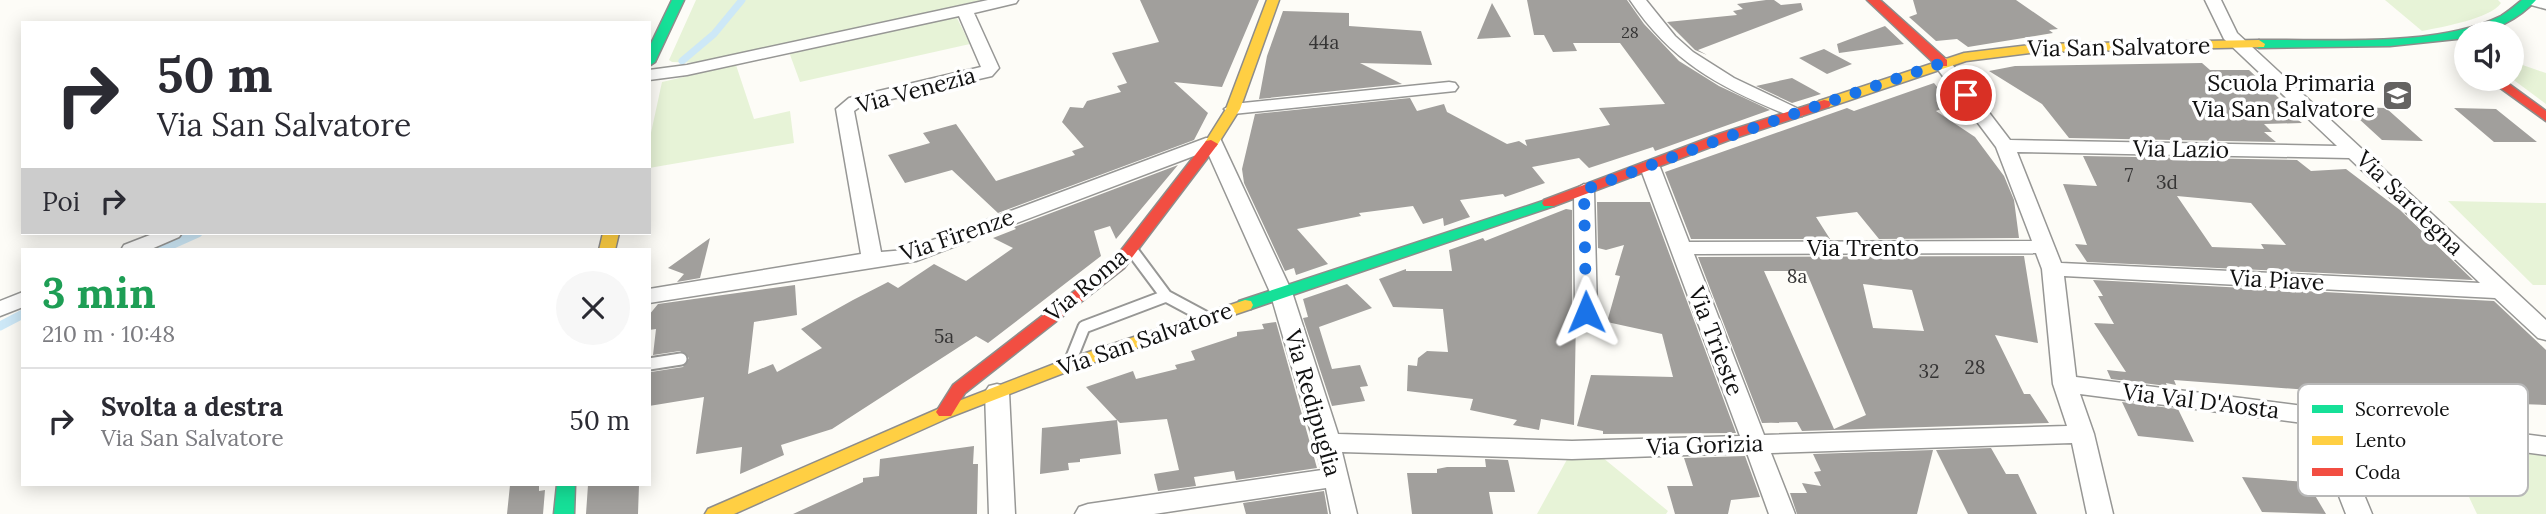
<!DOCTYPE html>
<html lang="it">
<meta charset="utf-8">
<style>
:root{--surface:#fff;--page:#f7f7f7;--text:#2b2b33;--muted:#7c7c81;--line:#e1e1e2}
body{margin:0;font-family:Lora,serif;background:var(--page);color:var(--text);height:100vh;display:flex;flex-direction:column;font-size:26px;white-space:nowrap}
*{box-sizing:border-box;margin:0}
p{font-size:23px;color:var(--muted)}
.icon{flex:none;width:38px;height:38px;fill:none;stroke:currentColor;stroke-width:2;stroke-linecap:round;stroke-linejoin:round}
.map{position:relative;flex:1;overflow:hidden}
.sheet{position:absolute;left:21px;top:248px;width:630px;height:238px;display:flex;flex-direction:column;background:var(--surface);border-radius:0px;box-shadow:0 4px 18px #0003}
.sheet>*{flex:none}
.top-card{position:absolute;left:21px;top:21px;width:630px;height:214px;border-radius:0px;box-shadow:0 4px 18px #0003;background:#fff;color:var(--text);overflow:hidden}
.controls{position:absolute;left:2454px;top:21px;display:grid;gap:14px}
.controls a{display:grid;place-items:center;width:70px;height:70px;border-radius:50%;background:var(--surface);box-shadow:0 4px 18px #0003;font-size:35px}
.pin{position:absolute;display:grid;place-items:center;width:60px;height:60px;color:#fff;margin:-30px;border:4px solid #fff;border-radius:50%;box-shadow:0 2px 7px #0007}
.me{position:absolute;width:77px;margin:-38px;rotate:359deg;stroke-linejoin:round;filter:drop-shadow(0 0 5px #0008)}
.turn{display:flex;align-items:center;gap:24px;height:147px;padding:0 21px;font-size:32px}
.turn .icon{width:91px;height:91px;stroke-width:2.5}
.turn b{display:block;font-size:49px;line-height:60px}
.then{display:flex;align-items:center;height:66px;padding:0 21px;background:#0003;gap:14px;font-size:26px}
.round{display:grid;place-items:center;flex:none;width:74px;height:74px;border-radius:37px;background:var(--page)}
.head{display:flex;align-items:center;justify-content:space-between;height:119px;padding:0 21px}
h1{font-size:42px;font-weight:700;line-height:52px;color:#1e9e55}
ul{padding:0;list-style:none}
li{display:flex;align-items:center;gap:21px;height:105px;padding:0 21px;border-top:2px solid var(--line)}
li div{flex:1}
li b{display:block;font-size:26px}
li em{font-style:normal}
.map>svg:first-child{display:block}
.green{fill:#e7f3d7}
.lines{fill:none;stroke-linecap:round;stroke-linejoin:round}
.stream-far1{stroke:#cde8f7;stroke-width:7}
.stream{stroke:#cde8f7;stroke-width:9}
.building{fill:#a19f9c;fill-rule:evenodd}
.lane-casing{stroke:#979795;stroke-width:15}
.street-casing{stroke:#979795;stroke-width:3}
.fast-casing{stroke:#8e8d8b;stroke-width:3}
.slow-casing{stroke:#8e8d8b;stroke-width:3}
.jam-casing{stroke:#8e8d8b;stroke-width:3}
.lane{stroke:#fffffe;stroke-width:11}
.street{fill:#fffffe;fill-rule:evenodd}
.fast{fill:#16e098;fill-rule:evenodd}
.slow{fill:#ffcf43;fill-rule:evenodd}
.jam{fill:#f24e42;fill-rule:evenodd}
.route{stroke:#1a73e8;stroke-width:12;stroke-dasharray:0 21.6}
.labels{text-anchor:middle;stroke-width:7;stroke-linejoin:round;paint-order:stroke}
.far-number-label{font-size:16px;fill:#353434}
.number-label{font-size:19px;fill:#353434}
.street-label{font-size:23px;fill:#111;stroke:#fff}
.poi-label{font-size:23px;fill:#111;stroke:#fff;text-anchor:end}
.key{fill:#fff;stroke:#b8b8b8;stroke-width:2}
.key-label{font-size:19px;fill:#111}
</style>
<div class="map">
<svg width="2546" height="514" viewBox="0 0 2546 514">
<rect width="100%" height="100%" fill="#fdfcf7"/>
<path class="green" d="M696,0H982L699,63L672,62L669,60Z
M2385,0H2498L2501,3C2490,19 2442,27 2422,31Z
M955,14L970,44L800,82L789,52Z
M2511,61L2546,73V104L2511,78Z
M736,65L754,119L790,111L794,143L649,168V142L662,82Z
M2448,201L2546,203V285H2533Z
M2353,431L2546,454V514H2477L2468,495L2372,482Z
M1597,453L1668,511L1666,514H1537L1570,454Z"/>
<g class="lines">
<path class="stream-far1" d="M682,61L714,34L742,0"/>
<path class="stream" d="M160,250L198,233
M0,326L23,314"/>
</g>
<path class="building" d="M1140,0H1259L1222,87L1174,82L1208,113L1194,140L998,213L952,170L905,183L888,155L930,143L923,133L956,124L996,181L1075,155L1072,151L1084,147L1062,122L1070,107L1083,108L1087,101L1121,92L1117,86L1127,83L1112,53L1159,42Z
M1527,0H1627L1644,24L1679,61L1719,86L1770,110L1655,151L1653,147L1589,168L1579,158L1532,167L1545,183L1505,197L1503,194L1460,200L1470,217L1444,226L1443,218L1423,224L1413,206L1359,213L1361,216L1297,229L1328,264L1296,275L1294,268L1285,271L1244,183L1242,169L1255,114L1410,98L1417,111L1444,104L1447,112L1507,144L1519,141L1527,146L1525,140L1610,125L1599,108L1665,104L1620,43H1573L1577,51L1553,52L1544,35H1534Z
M1766,0H1774L1781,5L1801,3L1803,10L1698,50L1707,55L1695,50L1667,22L1737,15L1733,11L1743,9L1737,4Z
M1913,0H2016L2058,29L2049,30L2053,33L1968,47L1957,39L1936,41L1909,17L1917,14Z
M1492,3L1511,37L1477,39Z
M1283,11L1349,13V26L1421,31L1432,65L1360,63L1402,84L1259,99L1267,56Z
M1885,26L1904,44L1839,53L1837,44Z
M1824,49L1852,64L1827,74L1799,58Z
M2202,63L2210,70H2249L2298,116H2293L2302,123L2264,124L2272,132H2264L2276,142L2069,138L2042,104L1989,71L2015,66Z
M1792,78L1821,94L1792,103L1756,86Z
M1934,83L1952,105L1936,111L1975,137L2004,176L2014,200L2019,238L1879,239L1857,212L1816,217L1830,239H1691L1665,172L1847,108L1854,111Z
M2346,107L2386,108L2423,141L2382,140Z
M2454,108L2496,109L2537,142H2494Z
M2083,156L2297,160L2311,171L2346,169L2400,210L2473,280L2087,262L2075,244L2087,245L2063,184L2097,186ZM2177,196L2251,203L2286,245L2261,244L2264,249L2212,247Z
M1178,165L1116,239L1110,226L1094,231L1101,256L988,343L976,336L832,429L781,445L784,455L740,474L742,447L696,454L704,397L649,406L651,372L683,367L689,358L680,351L653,355L656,329L649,330V315L658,304L795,285L797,315L754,322L748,374L773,364L777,372L822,348L801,329L853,300L888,282L898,288L934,264L966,281L1013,248L993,238L1016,229L1014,227Z
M1597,202H1650L1736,433L1603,434V431L1577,426L1591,375L1673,377L1662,334L1607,322L1620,276L1615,275L1624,245L1606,250L1598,248Z
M1566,209L1572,210V312L1576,318L1574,425L1541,419L1539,430L1513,425L1517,420L1470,410L1473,399L1407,391L1408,365L1417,366L1418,358L1427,351L1448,352L1443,309L1393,307L1379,279L1406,269V271H1452L1449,250L1483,238L1485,241Z
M710,238L700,278L677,282L684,274L668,268Z
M2024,256L2038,343L1995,335L2024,394H2030L2049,423L1802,431L1797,422L1762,423L1698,257ZM1764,271H1806L1866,415L1834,429ZM1863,284L1912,290L1924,331L1873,328Z
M2093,280L2494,301L2546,350V405L2490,403L2484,398L2465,397L2456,387L2393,384L2403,397L2174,380L2176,385L2166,383L2167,386L2111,379L2107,370L2126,372L2094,323L2114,324L2098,296H2103Z
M1347,284L1372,308L1319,327L1332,369L1360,365L1368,386L1360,387L1365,401L1332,406L1303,318L1308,317L1303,299Z
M1276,322L1317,468L1236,480L1234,471L1194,477L1196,486L1158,491L1154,474L1179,470L1167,419L1120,423L1117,420L1121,454L1080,459V462L1068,463L1069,470L1040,474L1042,428L1117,420L1086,387L1133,371L1136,379L1177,369L1175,365L1195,360L1191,351L1237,336V332L1264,329L1262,324Z
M2122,402L2178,409L2194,442L2138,436Z
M974,446L973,464H978L977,514H793L863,482V478L879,476L880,459Z
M1991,448L2006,474H2018L2037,514H1968L1936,450Z
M1933,450L1917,514H1797L1790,493H1807L1802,483L1821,486L1814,472L1821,471L1813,454Z
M1745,456L1760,497L1731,500L1728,514H1675L1667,486H1693L1684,458Z
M1485,459L1508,460L1515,492H1489L1493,514H1412L1407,473H1437V469L1447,467H1486Z
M2242,477L2307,482L2326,514L2262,512Z
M510,485H539V491L545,490L543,514H507Z
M588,485H639L638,514H586Z
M1324,491L1328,514H1246L1243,503Z"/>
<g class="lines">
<defs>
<path id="lane" d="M1131,249L1166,296
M1070,362L1084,327L1166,296L1207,318
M649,364L681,359"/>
<path id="street" d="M988,0H1018L1016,3L974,13L999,68L992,76L861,106L854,111L881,252L906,250L1206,138H1220L1292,292L1338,434L1572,441L1740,436L1640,167L1643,163L1650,161L1660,167L1689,242L2032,241L1996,147L1933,63L1942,58L1948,59L2010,140L2337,146L2224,39L2205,0H2221L2237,33L2546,320V340L2538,338L2495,298L2064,276L2076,377L2546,437V455L2336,427L2372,514H2346L2311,424L2080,394L2094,434L2113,514H2087L2072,443L1771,453L1795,514H1769L1747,453L1572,459L1342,452L1357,514H1331L1326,488L1154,514H1075L1079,507L1088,504L1322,470L1270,292L1207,151L916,261L649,303V289L861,254L836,109L849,98L981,67L959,16L687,75L649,80V70L687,65ZM2017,152L2349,158L2480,283L2061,263ZM2036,253L2042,269L2053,384L2067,426L1764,435L1694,254Z
M1630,0H1646L1675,36L1693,52L1734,78L1805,112L1802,116H1790C1721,88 1672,63 1630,0Z
M2522,0H2546V9L2524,3Z
M1449,82L1455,83L1458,87L1455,91L1233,114L1224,109L1233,104Z
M1584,184L1594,190L1597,312L1594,317H1578L1575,312L1574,190Z
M155,233H182L179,237L149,250H121L124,245Z
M23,292V307L0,316V301Z
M997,384L1005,386L1009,392L1015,514H989L985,392L989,386Z"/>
<path id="fast" d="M672,0H684L655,62L649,66V48Z
M2522,0H2536C2519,19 2492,33 2466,33V38L2390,46L2259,48L2253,44L2259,40C2331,39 2435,48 2501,16C2508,12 2516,5 2522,0Z
M1549,199L1556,203L1554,206L1251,309H1239L1237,305L1239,301Z
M557,485H575L574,514H554Z"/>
<path id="slow" d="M1267,0H1279L1240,109L1216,147H1206L1204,144L1226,109Z
M2259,40L2265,44L2264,47L2038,52L1966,61L1829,107H1819L1817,104L1819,101L1964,53L2038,44Z
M603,233H619L615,250H599Z
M1245,300L1251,301L1253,305L1251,309L1074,369L950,417L734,514H705L708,509L938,409L1062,361Z"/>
<path id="jam" d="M1867,0H1880L1947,60V66H1937Z
M2488,79H2502L2546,111V121Z
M1824,100L1829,101L1831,104L1829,107L1729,140L1554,206H1544L1542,203L1544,200L1719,134Z
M1211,140L1218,144L1124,268L965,393L951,416H939L936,412L953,385L1112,262L1206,141Z"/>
</defs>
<use href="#lane" class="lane-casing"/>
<use href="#street" class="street-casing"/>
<use href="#fast" class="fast-casing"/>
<use href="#slow" class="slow-casing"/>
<use href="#jam" class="jam-casing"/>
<use href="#lane" class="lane"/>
<use href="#street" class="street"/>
<use href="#fast" class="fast"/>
<use href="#slow" class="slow"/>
<use href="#jam" class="jam"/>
</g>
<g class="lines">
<path class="route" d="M1586,312L1584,190L1724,138L1942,63L1966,95"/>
</g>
<defs>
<symbol id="school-square" viewBox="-11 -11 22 22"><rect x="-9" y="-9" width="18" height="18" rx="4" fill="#646362" stroke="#fff"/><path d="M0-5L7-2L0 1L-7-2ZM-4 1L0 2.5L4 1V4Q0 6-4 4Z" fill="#fff"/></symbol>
</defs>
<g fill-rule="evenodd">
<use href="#school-square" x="2380" y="78" width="35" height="35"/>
</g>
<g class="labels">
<g class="far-number-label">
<text x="1630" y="38">28</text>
</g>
<g class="number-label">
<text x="1324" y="49">44a</text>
<text x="2129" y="182">7</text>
<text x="2167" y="189">3d</text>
<text x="1797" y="283">8a</text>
<text x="944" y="343">5a</text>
<text x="1975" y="374">28</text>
<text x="1929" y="378">32</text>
</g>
<g class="street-label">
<text transform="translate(2119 47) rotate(-1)" y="8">Via San Salvatore</text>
<text transform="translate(916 90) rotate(-15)" y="8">Via Venezia</text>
<text transform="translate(2181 149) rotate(1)" y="8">Via Lazio</text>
<text transform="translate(2410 203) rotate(44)" y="8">Via Sardegna</text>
<text transform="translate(957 235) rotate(-19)" y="8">Via Firenze</text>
<text x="1863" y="256">Via Trento</text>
<text transform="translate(2277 280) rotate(3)" y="8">Via Piave</text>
<text transform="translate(1086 285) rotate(-40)" y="8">Via Roma</text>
<text transform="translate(1145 339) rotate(-19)" y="8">Via San Salvatore</text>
<text transform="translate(1716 341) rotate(69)" y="8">Via Trieste</text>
<text transform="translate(2201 401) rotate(7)" y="8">Via Val D'Aosta</text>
<text transform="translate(1313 403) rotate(74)" y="8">Via Redipuglia</text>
<text transform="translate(1705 445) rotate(-2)" y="8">Via Gorizia</text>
</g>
<g class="poi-label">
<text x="2375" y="91">Scuola Primaria<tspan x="2375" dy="26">Via San Salvatore</tspan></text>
</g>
</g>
<rect x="2298" y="384" width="230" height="112" rx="10" class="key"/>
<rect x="2312" y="405" width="31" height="8" fill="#16e098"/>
<rect x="2312" y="436" width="31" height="9" fill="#ffcf43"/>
<rect x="2312" y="468" width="31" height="8" fill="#f24e42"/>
<g class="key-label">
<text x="2355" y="416">Scorrevole</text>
<text x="2355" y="447">Lento</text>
<text x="2355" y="479">Coda</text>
</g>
</svg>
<div class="controls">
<a><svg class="icon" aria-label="sound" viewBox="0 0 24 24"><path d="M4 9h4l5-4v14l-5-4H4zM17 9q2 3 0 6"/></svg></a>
</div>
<div class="pin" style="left:1966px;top:95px;background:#d93025"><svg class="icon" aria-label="arrive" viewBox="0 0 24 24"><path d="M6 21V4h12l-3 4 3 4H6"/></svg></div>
<svg class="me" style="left:1586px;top:312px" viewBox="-20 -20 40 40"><path d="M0-17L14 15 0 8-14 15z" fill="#1a73e8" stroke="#fff" stroke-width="4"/></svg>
<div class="top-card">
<div class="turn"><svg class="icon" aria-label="right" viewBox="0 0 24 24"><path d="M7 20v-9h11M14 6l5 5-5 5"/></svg><div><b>50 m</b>Via San Salvatore</div></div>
<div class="then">Poi<svg class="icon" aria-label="right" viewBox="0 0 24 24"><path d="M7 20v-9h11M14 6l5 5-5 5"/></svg></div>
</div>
<section class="sheet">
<div class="head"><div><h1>3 min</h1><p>210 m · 10:48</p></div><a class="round"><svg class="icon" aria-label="close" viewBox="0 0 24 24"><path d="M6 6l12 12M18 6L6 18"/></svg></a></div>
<ul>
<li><svg class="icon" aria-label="right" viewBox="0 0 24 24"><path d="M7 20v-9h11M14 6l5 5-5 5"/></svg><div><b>Svolta a destra</b><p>Via San Salvatore</p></div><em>50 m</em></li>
</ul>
</section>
</div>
